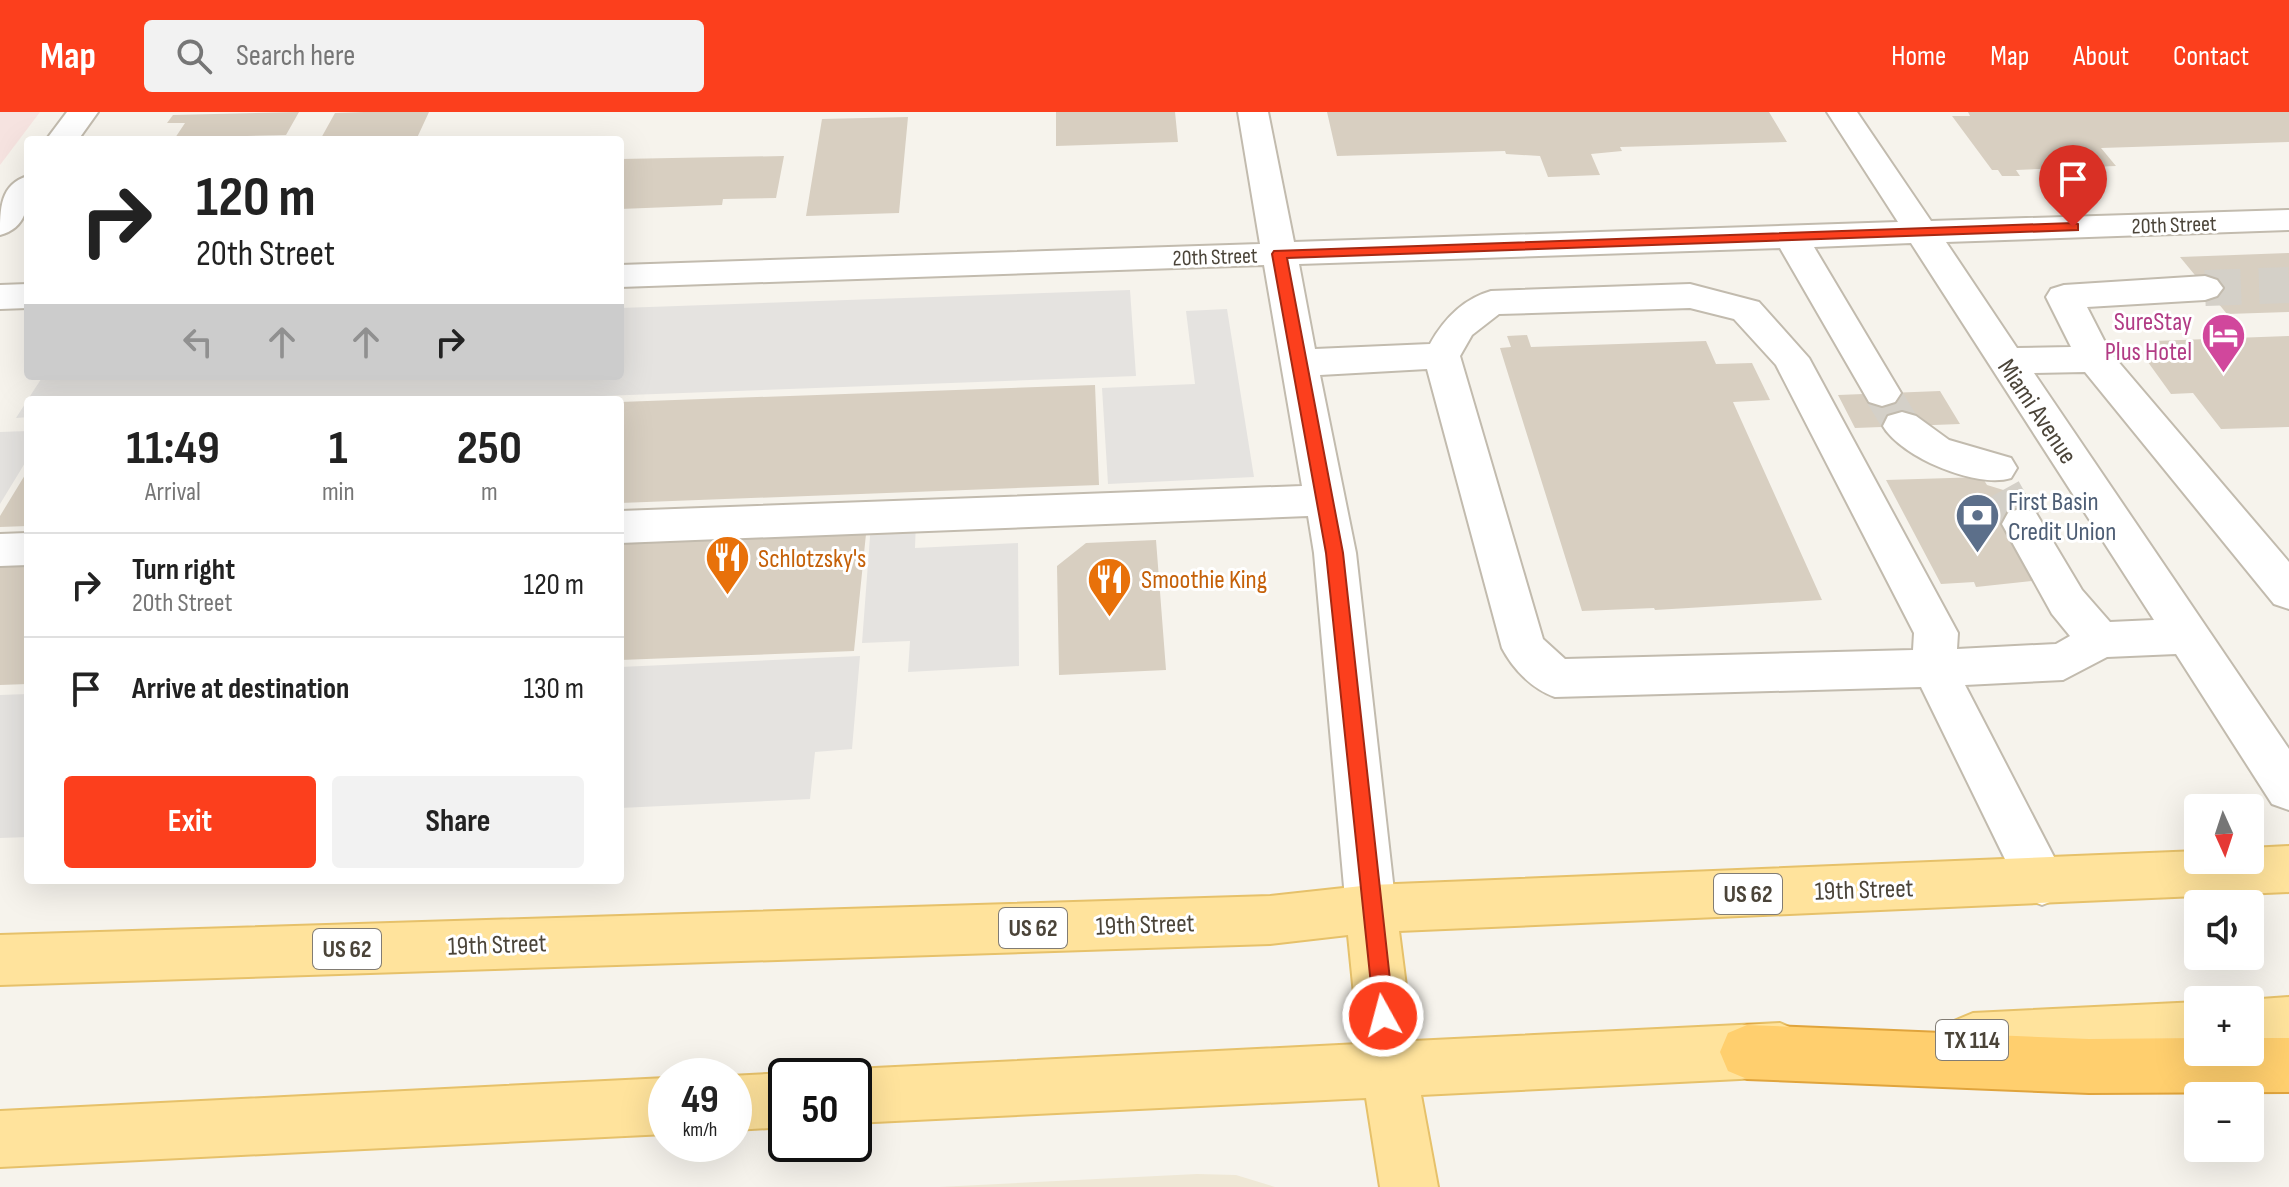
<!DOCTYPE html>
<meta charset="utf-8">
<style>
:root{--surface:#fff;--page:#f2f2f2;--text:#222;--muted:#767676;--line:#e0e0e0;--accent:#fc3f1d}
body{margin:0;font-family:"Sofia Sans Condensed",sans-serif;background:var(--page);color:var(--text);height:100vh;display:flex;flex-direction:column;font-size:30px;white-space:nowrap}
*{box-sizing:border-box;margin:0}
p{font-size:26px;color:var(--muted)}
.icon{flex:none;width:44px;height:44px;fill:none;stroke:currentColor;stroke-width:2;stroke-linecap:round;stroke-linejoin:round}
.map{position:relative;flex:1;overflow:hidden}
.details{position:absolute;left:24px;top:284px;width:600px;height:488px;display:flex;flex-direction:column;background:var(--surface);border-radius:8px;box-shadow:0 8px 32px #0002}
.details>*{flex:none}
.guide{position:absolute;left:24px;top:24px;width:600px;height:244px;border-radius:8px;box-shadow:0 8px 32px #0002;background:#fff;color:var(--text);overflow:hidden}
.needle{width:52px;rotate:177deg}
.tools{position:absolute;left:2184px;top:682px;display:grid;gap:16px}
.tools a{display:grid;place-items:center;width:80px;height:80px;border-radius:8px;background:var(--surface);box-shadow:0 8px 32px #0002;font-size:40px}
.speed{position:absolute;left:648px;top:946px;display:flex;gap:16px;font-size:40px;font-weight:700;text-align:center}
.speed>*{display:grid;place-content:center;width:104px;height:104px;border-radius:50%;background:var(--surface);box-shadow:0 8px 32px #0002;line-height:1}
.speed small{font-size:20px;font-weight:400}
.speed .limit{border:4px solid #111;border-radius:12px;background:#fff;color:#111}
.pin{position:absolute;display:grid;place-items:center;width:68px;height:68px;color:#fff;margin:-82px -34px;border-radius:50% 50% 50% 0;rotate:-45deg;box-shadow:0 0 8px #0007}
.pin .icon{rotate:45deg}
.me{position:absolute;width:88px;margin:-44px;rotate:353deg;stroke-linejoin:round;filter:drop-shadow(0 0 6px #0008)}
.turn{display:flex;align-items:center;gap:28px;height:168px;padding:0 40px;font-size:36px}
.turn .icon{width:104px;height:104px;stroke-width:2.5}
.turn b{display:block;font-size:56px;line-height:68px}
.lanes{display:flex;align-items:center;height:76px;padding:0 40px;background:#0003;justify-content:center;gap:40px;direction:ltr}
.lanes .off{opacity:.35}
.eta{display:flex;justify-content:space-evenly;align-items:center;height:136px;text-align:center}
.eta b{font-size:48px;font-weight:700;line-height:56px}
.button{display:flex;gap:16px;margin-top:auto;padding:16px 40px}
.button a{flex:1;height:92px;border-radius:8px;background:var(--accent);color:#fff;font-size:32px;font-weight:700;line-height:92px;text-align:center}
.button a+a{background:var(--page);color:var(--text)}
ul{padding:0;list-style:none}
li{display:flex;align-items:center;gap:24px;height:104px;padding:0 40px;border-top:2px solid var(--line)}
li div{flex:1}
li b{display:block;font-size:30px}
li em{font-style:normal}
header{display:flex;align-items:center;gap:48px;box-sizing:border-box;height:112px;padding:0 40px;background:var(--accent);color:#fff}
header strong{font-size:38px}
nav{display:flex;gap:44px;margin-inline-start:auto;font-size:28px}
.search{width:560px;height:72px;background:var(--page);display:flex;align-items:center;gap:20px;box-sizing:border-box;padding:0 28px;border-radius:8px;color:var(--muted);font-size:30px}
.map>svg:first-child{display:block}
.education{fill:#efe8d6}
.medical{fill:#f6e3e0}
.parking{fill:#e5e3e0}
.building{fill:#d8cfc1}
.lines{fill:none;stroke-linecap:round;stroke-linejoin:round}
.minor-tunnel{stroke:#d4d0c8;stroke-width:36;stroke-dasharray:36 18;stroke-linecap:butt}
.minor-casing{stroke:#c2bbae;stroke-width:4}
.major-casing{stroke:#e6c16a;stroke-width:4}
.highway-casing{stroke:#e0a43c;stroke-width:4}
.minor{fill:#fff;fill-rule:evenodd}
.major{fill:#ffe39c;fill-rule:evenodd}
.highway{fill:#ffcf6e;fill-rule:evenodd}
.route{fill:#fc3f1d;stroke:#a42913;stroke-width:2}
.labels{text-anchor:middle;stroke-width:6;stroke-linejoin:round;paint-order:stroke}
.far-street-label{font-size:22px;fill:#4b4439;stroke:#fff}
.shield{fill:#fff;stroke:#817c74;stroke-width:2}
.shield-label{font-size:24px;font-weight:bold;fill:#4b4439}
.hotel-label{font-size:26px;fill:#b23c85;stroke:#fff;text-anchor:end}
.street-label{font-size:26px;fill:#4b4439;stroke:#fff}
.service-label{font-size:26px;fill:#4e5e75;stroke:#fff;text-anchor:start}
.food-label{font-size:26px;fill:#c56008;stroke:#fff;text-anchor:start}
</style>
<header>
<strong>Map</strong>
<div class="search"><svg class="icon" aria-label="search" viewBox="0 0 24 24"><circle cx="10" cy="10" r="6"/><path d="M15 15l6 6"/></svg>Search here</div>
<nav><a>Home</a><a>Map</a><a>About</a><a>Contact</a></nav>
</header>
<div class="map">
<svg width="2289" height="1075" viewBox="0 0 2289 1075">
<rect width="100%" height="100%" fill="#f6f3ec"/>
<path class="education" d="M1197,1062L1236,1063L1275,1075H939Z"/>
<path class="medical" d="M0,0H40L0,53Z"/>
<path class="parking" d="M1130,178L1136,264L493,288H28V305L16,306L43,264H620V196Z
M1227,197L1254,365L1108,372L1102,276L1195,272L1186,199Z
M28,319V346L0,392V320Z
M916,409L915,436L1018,431L1019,554L908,560L910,529L862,531L871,411Z
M860,544L852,637L815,640L810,687L620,696V555Z
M28,582V725L0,726V583Z"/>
<path class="building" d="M299,0L286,23L175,26L185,11H167L173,3Z
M364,0H429L416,28H320L335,1Z
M1056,0H1175L1178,30L1056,34Z
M1327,0H1769L1787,30L1620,35L1622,39L1591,42L1600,63L1548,65L1540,44L1506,42L1505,39L1337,44Z
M1968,0H2289V30L2101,36L2116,54L2016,58L2020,64H2002L1998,58H1992L1952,4H1970Z
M908,5L899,101L806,104L822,7Z
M784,44L776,86L723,87L722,93L620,97V47Z
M2289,141V200L2227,202L2180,145Z
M1527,223L1531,235L1706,229L1716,252L1752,251L1770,288L1733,290L1822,488L1655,498L1654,496L1582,499L1500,236L1511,235L1507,224Z
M2289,224V315L2221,317L2193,281L2171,282L2145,246L2166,245L2154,229Z
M1095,273L1099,373L620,391V290Z
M1940,279L1960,312L1855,316L1838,283Z
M28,358V414L0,415V404Z
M1982,365L1987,373L2033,387L2041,399L2013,418L2042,468L1976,475L1974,470L1941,472L1886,368Z
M866,422L854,539L620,548V431Z
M1156,428L1166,558L1059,563L1057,454L1086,431Z
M28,453V572L0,573V454Z"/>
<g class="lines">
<path class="minor-tunnel" d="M2205,176L2289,173
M1882,281L1902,314
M2003,378L2022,412"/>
<defs>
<path id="minor" d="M67,0H98L78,28H46Z
M1238,0H1268L1294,130L1898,110L1827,0H1857L1931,109L2289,98V118L1946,130L2017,236L2071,235L2046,185L2051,177L2064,173L2205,164L2217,168L2223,176L2217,184L2205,188L2087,195L2110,240L2289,450V497L2274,492L2085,260L2034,261L2289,637V698L2272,692L2176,542L2107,545L2063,568L1965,573L2067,770L2060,786L2042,793L2024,786L1921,575L1555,585C1532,577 1513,557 1502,536L1427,257L1320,263L1356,441L1396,797L1389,814L1371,821L1353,814L1346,797L1314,441L1308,404L620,431V399L1302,374L1264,153L620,175V153L1260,132ZM1911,131L2154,508L2110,510L2082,478L2036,401L2022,396L2008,401L2002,412L2052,502L2070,524L2056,532L1957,537L1958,521L1809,246L1759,190L1690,172L1491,179C1463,187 1444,207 1430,232L1315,237L1299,152L1780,136L1869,290L1882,294L1895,290L1901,281L1814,135ZM1690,196L1734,207L1776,253L1914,521L1913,538L1565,547L1543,527L1460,244L1472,223L1499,202Z
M28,64C28,89 30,115 0,123C0,97 0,72 28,64Z
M28,172V196L0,197V173Z
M1902,300L1916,304L1949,328L2011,346L2017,356L2011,366C1977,377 1901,345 1883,314L1888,304Z
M28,421V453L0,454V422Z"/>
<path id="major" d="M2289,734V780L1399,819L1413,929L1780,911L1799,919L1807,938L1799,957L1780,965L1421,983L1438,1075H1380L1366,986L854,1011V964H836L854,957L1359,932L1348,823L1270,832L0,873V823L1270,784L1371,773L2198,739V748H2250V736Z
M2289,885V937L2250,939V888H2247Z
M2198,890V940H2204L2198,942L1973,955L1954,947L1946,928L1954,909L1973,901Z
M786,961L794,964H786V1015L734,1018V964H730Z
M666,966V1022L0,1055V999Z"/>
<path id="highway" d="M1747,913L2089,927L2198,926V940H2250V926H2289V980L2089,981L1747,967L1728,959L1720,940L1728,921Z"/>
</defs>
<use href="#minor" class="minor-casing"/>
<use href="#major" class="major-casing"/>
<use href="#highway" class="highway-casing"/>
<use href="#minor" class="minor"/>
<use href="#major" class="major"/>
<use href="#highway" class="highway"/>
</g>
<path class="route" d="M2073,111L2078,112V118L1287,146L1343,441L1394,904L1391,911L1383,915L1375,911L1326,441L1272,142L1274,139Z"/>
<defs>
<symbol id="hotel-pin" viewBox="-11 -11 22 30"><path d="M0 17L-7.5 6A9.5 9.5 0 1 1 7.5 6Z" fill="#d1479c" stroke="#fff"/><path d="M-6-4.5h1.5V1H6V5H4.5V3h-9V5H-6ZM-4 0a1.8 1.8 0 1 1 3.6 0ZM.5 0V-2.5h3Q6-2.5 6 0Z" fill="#fff"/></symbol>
<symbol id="bank-pin" viewBox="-11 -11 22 30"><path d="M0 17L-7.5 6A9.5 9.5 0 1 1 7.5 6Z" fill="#5c6f8a" stroke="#fff"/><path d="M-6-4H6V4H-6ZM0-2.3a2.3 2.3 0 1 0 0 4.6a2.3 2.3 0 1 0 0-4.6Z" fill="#fff"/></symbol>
<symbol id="restaurant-pin" viewBox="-11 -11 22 30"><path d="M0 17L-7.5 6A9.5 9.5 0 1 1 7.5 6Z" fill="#e8710a" stroke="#fff"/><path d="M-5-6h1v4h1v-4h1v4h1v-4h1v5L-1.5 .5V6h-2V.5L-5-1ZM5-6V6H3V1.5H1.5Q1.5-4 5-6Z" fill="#fff"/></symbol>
</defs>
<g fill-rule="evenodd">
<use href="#hotel-pin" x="2198" y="198" width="51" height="69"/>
<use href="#bank-pin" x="1952" y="378" width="51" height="69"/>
<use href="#restaurant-pin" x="702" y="420" width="51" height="69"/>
<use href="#restaurant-pin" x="1084" y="442" width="51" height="69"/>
</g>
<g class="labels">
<g class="far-street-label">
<text transform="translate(2174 112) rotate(-2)" y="8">20th Street</text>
<text transform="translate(1215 144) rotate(-2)" y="8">20th Street</text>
</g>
<g class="shield">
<rect x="1714" y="762" width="68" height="40" rx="6"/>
<rect x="999" y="796" width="68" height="40" rx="6"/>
<rect x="313" y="817" width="68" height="40" rx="6"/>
<rect x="1936" y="908" width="72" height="40" rx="6"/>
</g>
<g class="shield-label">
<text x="1748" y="790">US 62</text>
<text x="1033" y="824">US 62</text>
<text x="347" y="845">US 62</text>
<text x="1972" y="936">TX 114</text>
</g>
<g class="hotel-label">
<text x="2192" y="218">SureStay<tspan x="2192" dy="30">Plus Hotel</tspan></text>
</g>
<g class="street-label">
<text transform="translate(2038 299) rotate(56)" y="9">Miami Avenue</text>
<text transform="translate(1864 777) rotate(-2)" y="9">19th Street</text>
<text transform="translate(1145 812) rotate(-2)" y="9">19th Street</text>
<text transform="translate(497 832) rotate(-2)" y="9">19th Street</text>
</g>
<g class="service-label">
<text x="2008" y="398">First Basin<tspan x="2008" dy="30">Credit Union</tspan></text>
</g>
<g class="food-label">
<text x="758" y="455">Schlotzsky's</text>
<text x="1141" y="476">Smoothie King</text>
</g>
</g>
</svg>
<div class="tools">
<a><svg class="needle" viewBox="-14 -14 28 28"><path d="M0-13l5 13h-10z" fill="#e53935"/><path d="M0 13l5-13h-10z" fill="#767676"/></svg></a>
<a><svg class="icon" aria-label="sound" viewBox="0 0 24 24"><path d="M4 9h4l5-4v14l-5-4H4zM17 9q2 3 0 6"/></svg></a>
<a>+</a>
<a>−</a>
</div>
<div class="speed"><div>49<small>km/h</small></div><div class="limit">50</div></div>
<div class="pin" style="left:2073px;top:115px;background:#d93025"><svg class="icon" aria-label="arrive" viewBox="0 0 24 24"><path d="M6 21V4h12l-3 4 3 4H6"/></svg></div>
<svg class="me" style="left:1383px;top:904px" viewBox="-20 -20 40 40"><circle r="17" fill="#fc3f1d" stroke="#fff" stroke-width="3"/><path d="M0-11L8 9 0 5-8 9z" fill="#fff"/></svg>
<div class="guide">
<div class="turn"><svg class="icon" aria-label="right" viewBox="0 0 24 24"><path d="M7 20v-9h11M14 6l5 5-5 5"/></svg><div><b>120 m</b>20th Street</div></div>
<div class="lanes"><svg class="icon off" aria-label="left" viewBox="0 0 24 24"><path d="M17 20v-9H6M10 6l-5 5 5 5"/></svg><svg class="icon off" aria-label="ahead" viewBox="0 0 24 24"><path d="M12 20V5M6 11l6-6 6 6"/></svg><svg class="icon off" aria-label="ahead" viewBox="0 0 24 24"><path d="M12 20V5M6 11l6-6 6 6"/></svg><svg class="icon" aria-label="right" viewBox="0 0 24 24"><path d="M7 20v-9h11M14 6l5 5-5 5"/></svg></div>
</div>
<section class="details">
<div class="eta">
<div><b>11:49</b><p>Arrival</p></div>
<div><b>1</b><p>min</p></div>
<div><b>250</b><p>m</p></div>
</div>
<ul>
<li><svg class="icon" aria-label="right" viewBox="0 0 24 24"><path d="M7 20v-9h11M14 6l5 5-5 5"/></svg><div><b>Turn right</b><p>20th Street</p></div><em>120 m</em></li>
<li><svg class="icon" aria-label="arrive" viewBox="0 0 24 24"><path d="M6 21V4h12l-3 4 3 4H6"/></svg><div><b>Arrive at destination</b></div><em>130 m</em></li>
</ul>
<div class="button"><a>Exit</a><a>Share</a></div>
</section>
</div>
